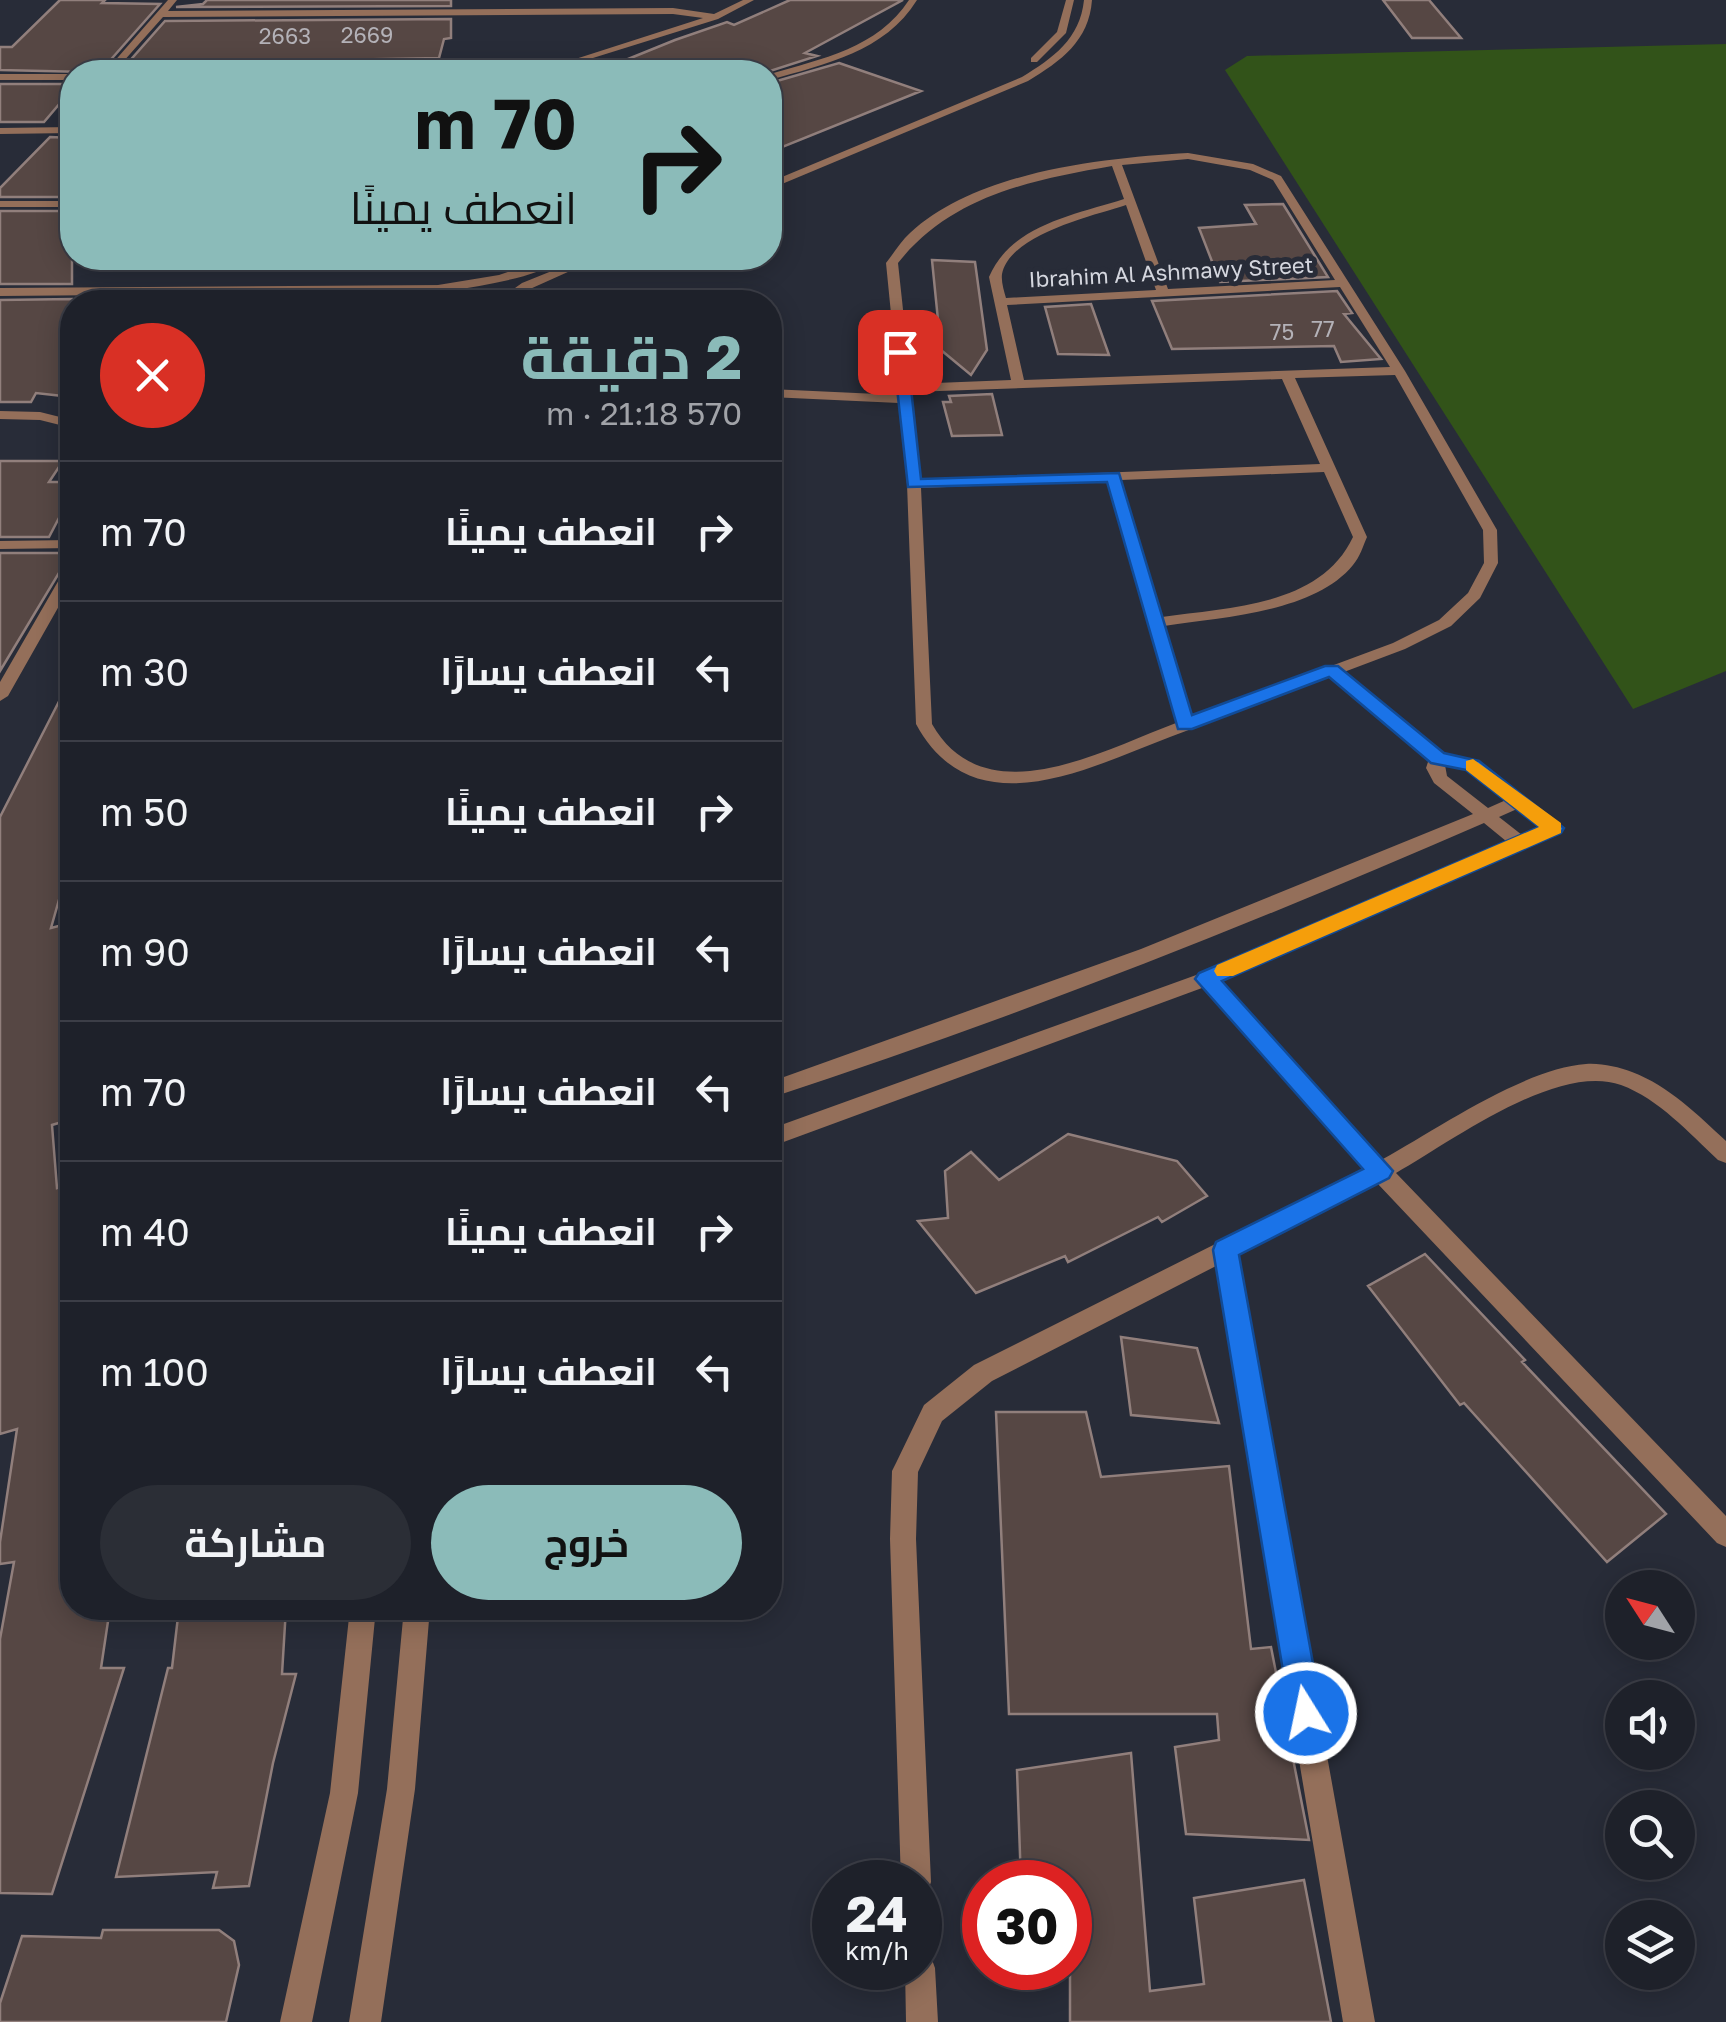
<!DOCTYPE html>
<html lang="ar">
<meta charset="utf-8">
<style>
:root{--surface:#1e212a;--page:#2b2e36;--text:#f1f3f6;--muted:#a1a3a8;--line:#3c3e47;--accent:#8bbbb9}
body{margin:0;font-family:"Golos Text",Cairo,sans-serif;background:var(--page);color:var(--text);direction:rtl;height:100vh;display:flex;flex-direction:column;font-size:38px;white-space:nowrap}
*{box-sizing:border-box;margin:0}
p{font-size:32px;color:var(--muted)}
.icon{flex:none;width:55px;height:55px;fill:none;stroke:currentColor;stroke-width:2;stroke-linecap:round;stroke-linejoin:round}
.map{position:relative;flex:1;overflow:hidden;direction:ltr}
.side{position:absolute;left:60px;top:290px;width:722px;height:1330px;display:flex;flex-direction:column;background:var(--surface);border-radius:40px;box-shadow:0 5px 25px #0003,0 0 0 2px var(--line);direction:rtl}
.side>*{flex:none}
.top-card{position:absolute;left:60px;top:60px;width:722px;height:210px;border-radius:40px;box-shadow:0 5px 25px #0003,0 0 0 2px var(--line);direction:rtl;background:#8bbbb9;color:#111;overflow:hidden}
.needle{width:65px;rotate:306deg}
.controls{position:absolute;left:1605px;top:1570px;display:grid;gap:20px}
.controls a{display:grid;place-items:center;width:90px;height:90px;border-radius:50%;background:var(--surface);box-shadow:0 5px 25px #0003,0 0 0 2px var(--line);font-size:50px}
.speed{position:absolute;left:812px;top:1860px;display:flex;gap:20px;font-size:50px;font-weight:700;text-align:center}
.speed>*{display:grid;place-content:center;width:130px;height:130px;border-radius:50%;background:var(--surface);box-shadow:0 5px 25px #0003,0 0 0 2px var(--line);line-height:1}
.speed small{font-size:25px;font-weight:400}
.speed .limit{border:15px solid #d22;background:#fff;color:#111}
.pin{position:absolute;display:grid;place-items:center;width:85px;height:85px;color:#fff;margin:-42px;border-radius:20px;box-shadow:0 5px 15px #0006}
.me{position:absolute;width:110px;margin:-55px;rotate:350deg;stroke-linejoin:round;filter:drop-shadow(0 0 8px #0008)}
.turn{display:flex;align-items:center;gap:35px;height:210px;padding:0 40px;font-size:45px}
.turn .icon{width:130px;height:130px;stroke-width:2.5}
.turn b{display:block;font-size:70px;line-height:85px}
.round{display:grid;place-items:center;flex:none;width:105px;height:105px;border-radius:52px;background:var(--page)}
.summary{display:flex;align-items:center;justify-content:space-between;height:170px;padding:0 40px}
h1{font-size:60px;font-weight:700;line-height:75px;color:var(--accent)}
.button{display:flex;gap:20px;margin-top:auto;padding:20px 40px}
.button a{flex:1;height:115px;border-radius:60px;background:var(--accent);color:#111;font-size:40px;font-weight:700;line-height:115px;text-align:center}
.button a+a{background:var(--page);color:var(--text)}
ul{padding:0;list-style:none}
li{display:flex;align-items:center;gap:30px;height:140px;padding:0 40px;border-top:2px solid var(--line)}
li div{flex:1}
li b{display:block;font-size:38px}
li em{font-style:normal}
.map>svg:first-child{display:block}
.green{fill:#325319}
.building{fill:#564744;stroke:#917f7c;stroke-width:2.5}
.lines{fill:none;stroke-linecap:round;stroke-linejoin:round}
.minor{fill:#946f5a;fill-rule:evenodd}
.tertiary{fill:#946f5a;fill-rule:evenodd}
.route{fill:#1a73e8;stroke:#114b97;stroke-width:2.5}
.slow{fill:#f59e0b}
.labels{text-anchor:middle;stroke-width:10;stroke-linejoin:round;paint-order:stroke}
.number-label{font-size:22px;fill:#b4b2b8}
.far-street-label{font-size:22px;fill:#d4d6de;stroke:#282c38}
</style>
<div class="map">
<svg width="1726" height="2022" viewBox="0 0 1726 2022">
<rect width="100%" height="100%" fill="#282c38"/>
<path class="green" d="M1726,44V671L1633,709L1225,70L1247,56Z"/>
<path class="building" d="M60,0H105L102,3L160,4L106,65H94L87,72L0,70V47H12Z
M207,0H451V6L176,7L203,4Z
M790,0H903L805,53L817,56L767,72H596L675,40L727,22L734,25Z
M1383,0H1429L1461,38H1412Z
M451,19V38L444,39L439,58L127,64L165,21Z
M839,63L921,91L770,152V83Z
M0,84H72V89L44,122H0Z
M50,137L72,138V197H0V188Z
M1283,204L1328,277L1220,282L1199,228L1256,224L1245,205Z
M0,211H72V284H0Z
M932,260L975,262L987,350L971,375L941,350Z
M1337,291L1352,313L1344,314L1381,359L1341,362L1334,346L1172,349L1152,301Z
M72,299V397L36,393L31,402H0V300Z
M1091,304L1109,355L1058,354L1045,307Z
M992,394L1002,435L952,436L943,402H951L949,396Z
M0,461H63L49,482H72V493L49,537H0Z
M0,553H71L0,671Z
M72,676V854L51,928L70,923L72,947V994L63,996L72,1063V1119L52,1125L57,1188L72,1183V1608H110L101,1668H124L52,1894L0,1893V1639L14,1562L0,1564V1542L17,1429L0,1434V817Z
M1068,1134L1177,1161L1207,1196L1162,1222L1158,1217L1068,1262L1065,1256L976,1293L918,1221L948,1218L945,1171L971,1152L999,1180Z
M1425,1254L1525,1360L1522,1362L1666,1514L1607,1562L1464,1403L1460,1405L1368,1286Z
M1121,1337L1197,1348L1219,1423L1131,1415Z
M996,1412H1086L1101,1477L1229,1466L1251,1649L1271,1647L1309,1840L1186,1834L1175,1747L1219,1740L1217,1714H1009Z
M179,1608H286L282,1674H296L273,1763L249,1886L213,1888L217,1872L116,1877L168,1668H172Z
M1131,1753L1150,1991L1204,1984L1194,1898L1304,1880L1331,2022H1070V1882H1021L1017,1770Z
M103,1930H219L234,1941L239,1965L226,2022H0V2003L22,1936L101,1938Z"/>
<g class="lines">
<path class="minor" d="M168,0H177L168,11L673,8L714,14L743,0H754L718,19L548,72H535L703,18L673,14L163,17L114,72H105Z
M909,0H917C885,52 825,64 770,80V74C821,59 878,48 909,0Z
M0,74H72V80H0Z
M72,127V133L0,134V128Z
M1188,153L1253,164L1281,176L1405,371L1497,530L1498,563L1480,598L1451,626L1405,649L1344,672L1443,754L1478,761L1563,828L1560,832L1220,981L1383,1159C1437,1129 1525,1068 1586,1064C1602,1063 1618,1067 1632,1072C1669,1086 1698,1115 1726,1141V1163L1718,1160C1689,1133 1659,1099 1621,1085C1557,1062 1451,1142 1396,1173L1726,1516V1547L1717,1543L1377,1183L1237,1256L1375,2022H1343L1216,1266L992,1381L942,1421L918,1472L916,1539L931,1882L927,1893L920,1895V1882H901L890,1539L892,1471L896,1463L924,1405L974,1365L1365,1169L1202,988L770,1147V1129L1199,974L1506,841L1484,823C1250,925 1012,1019 770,1098V1082L1141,949L1473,814L1434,783L1426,768L1429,759L1330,677C1277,697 1224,717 1170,737C1086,769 973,829 916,724L907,484L899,403L770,397V389L899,395L886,263C894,253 901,241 910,233C977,171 1103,158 1188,153ZM1188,159L1250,170L1273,180L1335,280L1168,289L1122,165ZM1112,166L1124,199C1074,215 1011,225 989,277L1011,380L911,384L898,263C951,196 1031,180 1112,166ZM1126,205L1156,290L1006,298C1004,291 1001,282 1002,274C1010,234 1093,216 1126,205ZM1340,287L1390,367L1024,380L1007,305ZM1395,375L1483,530L1484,563L1468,593L1439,620L1393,643L1191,718L1164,626C1221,617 1314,613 1353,565C1360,557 1363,546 1367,537L1295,378ZM1282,379L1320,464L921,480L911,392ZM1324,472L1353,537C1320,607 1228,607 1162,617L1121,480ZM1107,481L1176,723C1103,750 985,817 932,724L921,488ZM1445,765L1467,769L1506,800L1488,808L1447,776ZM1517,809L1541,827L1522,835L1499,817Z
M0,201H72V207H0Z
M446,285V291L442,292L0,296V288Z
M0,411L40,412L72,420V428L40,420L0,419Z
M72,540V548L0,549V541Z
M72,566V583L8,696L0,701V682L64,571Z
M920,1953L931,1957L935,1968L938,2022H906L905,1968H920Z"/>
<path class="tertiary" d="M1066,0H1074L1066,33L1037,62H1031V58L1057,32Z
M1084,0H1092C1089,41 1061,61 1028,81L770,189V182L1022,77C1053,58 1080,39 1084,0Z
M550,258H566C533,279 487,284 450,291C436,293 428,303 413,302L438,285L499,275Z
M584,258H599L530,289L508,302L498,300L522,283Z
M350,1608H376L358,1793L312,2022H280L330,1793Z
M404,1608H430L415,1789L381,2022H349L387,1789Z"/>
</g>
<path class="route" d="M900,347L907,352L921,479L1119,473L1192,715L1325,666H1338L1444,753L1479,761L1564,828L1561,833L1222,981L1393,1171L1389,1178L1239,1255L1322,1713L1317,1724L1306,1729L1295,1724L1290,1713L1213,1250L1216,1242L1363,1169L1195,979L1199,973L1539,827L1466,770L1431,763L1329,677L1192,729H1178L1107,482L908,487L893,352Z"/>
<path class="slow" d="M1473,759L1561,823V833L1233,976H1217L1214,971L1217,965L1539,827L1466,770V761Z"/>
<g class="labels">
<g class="number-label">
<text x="367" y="43">2669</text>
<text x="285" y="44">2663</text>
<text x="1323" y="337">77</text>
<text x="1282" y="340">75</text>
</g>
<g class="far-street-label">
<text transform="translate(1171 272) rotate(-3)" y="8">Ibrahim Al Ashmawy Street</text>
</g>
</g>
</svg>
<div class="controls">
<a><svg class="needle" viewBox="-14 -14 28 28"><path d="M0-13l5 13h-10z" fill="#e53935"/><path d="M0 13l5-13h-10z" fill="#a1a3a8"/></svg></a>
<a><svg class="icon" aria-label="sound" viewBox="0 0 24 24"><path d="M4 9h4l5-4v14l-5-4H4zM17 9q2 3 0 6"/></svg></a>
<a><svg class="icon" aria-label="search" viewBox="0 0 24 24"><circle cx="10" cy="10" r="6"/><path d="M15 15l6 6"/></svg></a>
<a><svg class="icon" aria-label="layers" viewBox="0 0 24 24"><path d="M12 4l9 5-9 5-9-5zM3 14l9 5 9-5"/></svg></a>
</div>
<div class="speed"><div>24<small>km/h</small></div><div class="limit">30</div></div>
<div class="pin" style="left:900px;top:352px;background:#d93025"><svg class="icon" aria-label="arrive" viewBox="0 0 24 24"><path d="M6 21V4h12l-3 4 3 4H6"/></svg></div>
<svg class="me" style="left:1306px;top:1713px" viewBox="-20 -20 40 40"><circle r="17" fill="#1a73e8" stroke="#fff" stroke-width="3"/><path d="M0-11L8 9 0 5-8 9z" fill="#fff"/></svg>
<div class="top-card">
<div class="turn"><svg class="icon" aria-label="right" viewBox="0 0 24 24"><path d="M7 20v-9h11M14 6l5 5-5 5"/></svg><div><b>70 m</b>انعطف يمينًا</div></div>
</div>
<section class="side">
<div class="summary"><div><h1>2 دقيقة</h1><p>570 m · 21:18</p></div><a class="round" style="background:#d93025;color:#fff"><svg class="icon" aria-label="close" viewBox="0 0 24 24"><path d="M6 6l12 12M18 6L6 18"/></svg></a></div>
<ul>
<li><svg class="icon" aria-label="right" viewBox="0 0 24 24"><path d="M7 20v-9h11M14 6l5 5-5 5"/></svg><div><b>انعطف يمينًا</b></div><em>70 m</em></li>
<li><svg class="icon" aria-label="left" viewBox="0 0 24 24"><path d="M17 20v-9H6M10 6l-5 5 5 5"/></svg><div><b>انعطف يسارًا</b></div><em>30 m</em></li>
<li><svg class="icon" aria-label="right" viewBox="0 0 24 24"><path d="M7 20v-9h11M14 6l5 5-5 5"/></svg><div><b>انعطف يمينًا</b></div><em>50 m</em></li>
<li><svg class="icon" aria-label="left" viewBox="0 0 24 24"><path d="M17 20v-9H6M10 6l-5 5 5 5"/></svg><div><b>انعطف يسارًا</b></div><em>90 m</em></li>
<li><svg class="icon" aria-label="left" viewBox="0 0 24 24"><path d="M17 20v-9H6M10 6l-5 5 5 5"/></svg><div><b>انعطف يسارًا</b></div><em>70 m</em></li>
<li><svg class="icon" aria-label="right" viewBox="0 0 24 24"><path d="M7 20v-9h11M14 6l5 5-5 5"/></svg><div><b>انعطف يمينًا</b></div><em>40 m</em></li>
<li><svg class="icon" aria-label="left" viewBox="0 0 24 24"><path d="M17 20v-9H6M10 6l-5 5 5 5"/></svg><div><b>انعطف يسارًا</b></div><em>100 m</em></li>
</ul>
<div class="button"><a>خروج</a><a>مشاركة</a></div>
</section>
</div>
